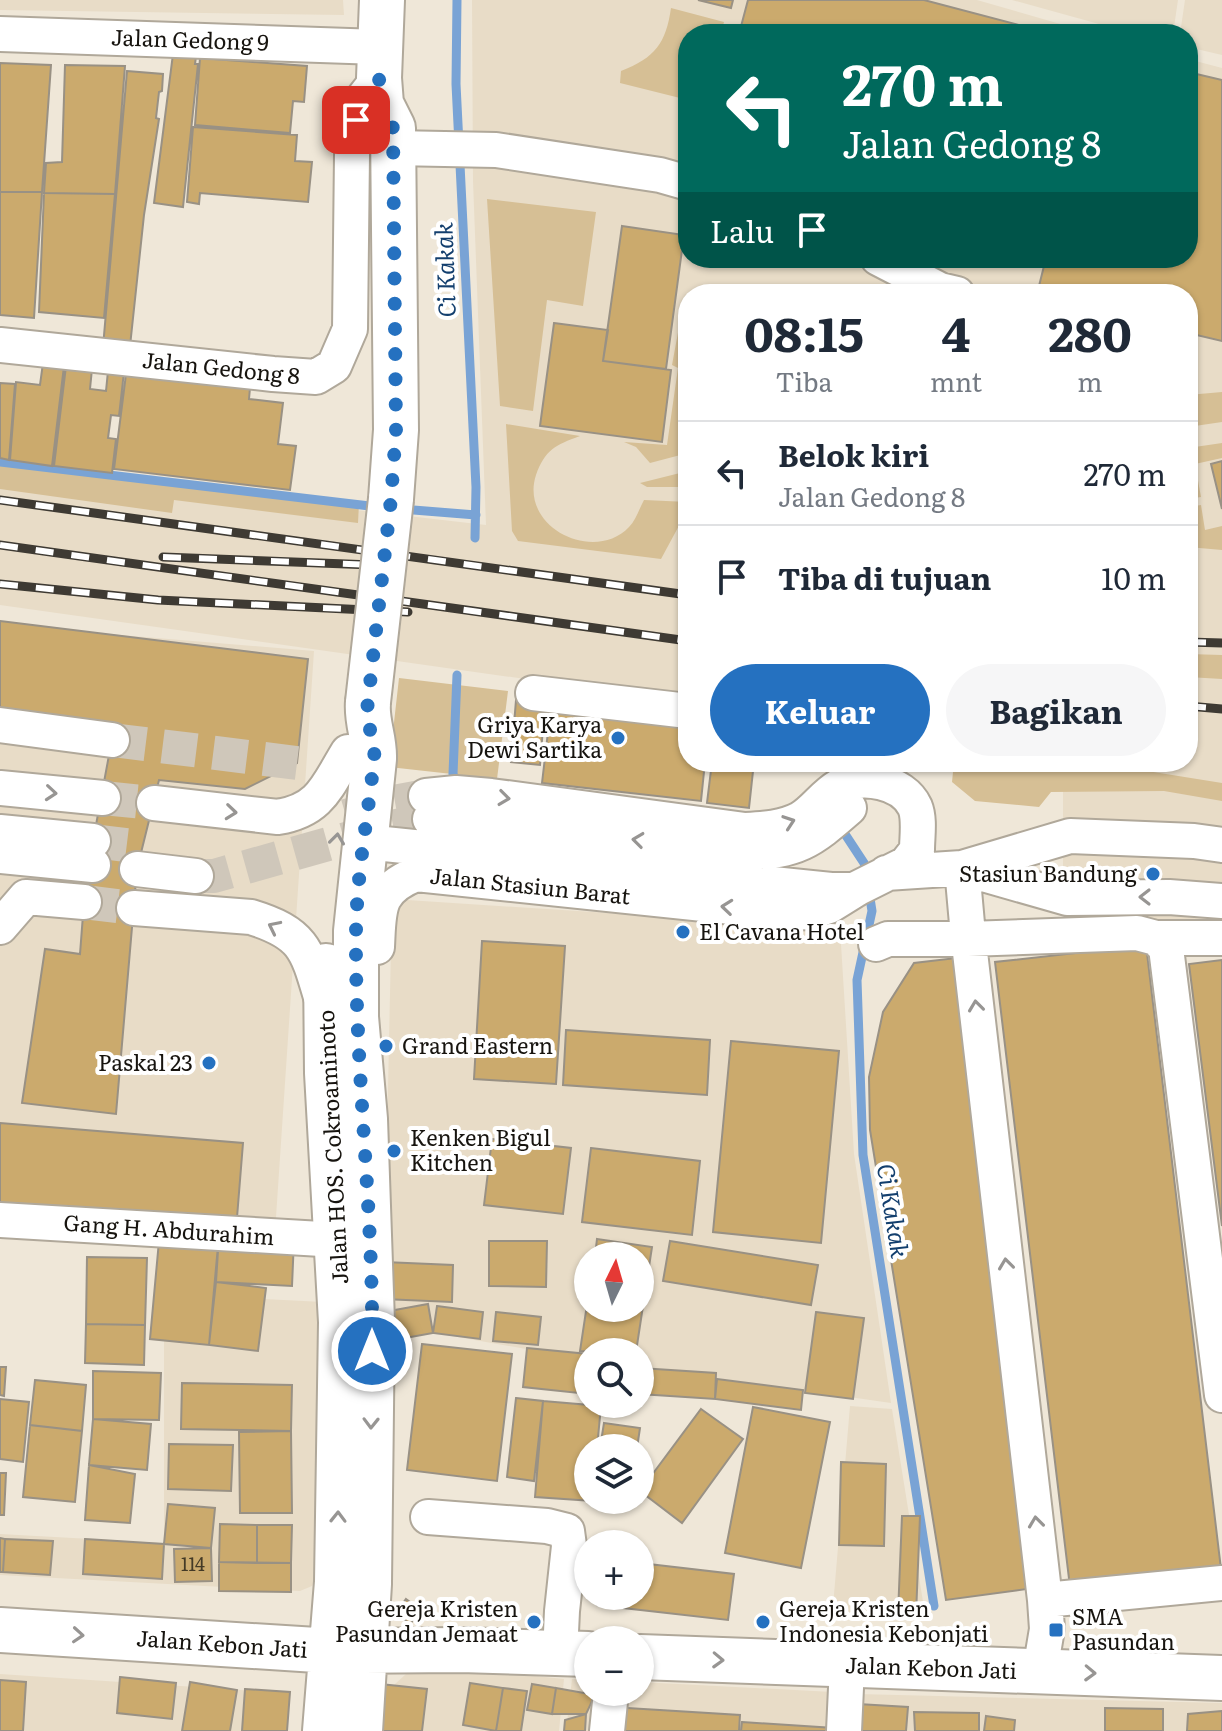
<!DOCTYPE html>
<html lang="id">
<meta charset="utf-8">
<style>
:root{--surface:#fff;--page:#f6f6f7;--text:#1f2937;--muted:#747a83;--line:#e0e1e3;--accent:#2571c0}
body{margin:0;font-family:Literata,serif;background:var(--page);color:var(--text);height:100vh;display:flex;flex-direction:column;font-size:30px;white-space:nowrap}
*{box-sizing:border-box;margin:0}
p{font-size:26px;color:var(--muted)}
.icon{flex:none;width:44px;height:44px;fill:none;stroke:currentColor;stroke-width:2;stroke-linecap:round;stroke-linejoin:round}
.map{position:relative;flex:1;overflow:hidden}
.drawer{position:absolute;left:678px;top:284px;width:520px;height:488px;display:flex;flex-direction:column;background:var(--surface);border-radius:32px;box-shadow:0 2px 6px #0004}
.drawer>*{flex:none}
.banner{position:absolute;left:678px;top:24px;width:520px;height:244px;border-radius:32px;box-shadow:0 2px 6px #0004;background:#00695c;color:#fff;overflow:hidden}
.needle{width:52px;rotate:5deg}
.tools{position:absolute;left:574px;top:1242px;display:grid;gap:16px}
.tools a{display:grid;place-items:center;width:80px;height:80px;border-radius:50%;background:var(--surface);box-shadow:0 2px 6px #0004;font-size:40px}
.pin{position:absolute;display:grid;place-items:center;width:68px;height:68px;color:#fff;margin:-34px;border-radius:16px;box-shadow:0 4px 12px #0006}
.me{position:absolute;width:88px;margin:-44px;rotate:0deg;stroke-linejoin:round;filter:drop-shadow(0 0 6px #0008)}
.turn{display:flex;align-items:center;gap:28px;height:168px;padding:0 32px;font-size:36px}
.turn .icon{width:104px;height:104px;stroke-width:2.5}
.turn b{display:block;font-size:56px;line-height:68px}
.then{display:flex;align-items:center;height:76px;padding:0 32px;background:#0003;gap:16px;font-size:30px}
.eta{display:flex;justify-content:space-evenly;align-items:center;height:136px;text-align:center}
.eta b{font-size:48px;font-weight:700;line-height:56px}
.cta{display:flex;gap:16px;margin-top:auto;padding:16px 32px}
.cta a{flex:1;height:92px;border-radius:48px;background:var(--accent);color:#fff;font-size:32px;font-weight:700;line-height:92px;text-align:center}
.cta a+a{background:var(--page);color:var(--text)}
ul{padding:0;list-style:none}
li{display:flex;align-items:center;gap:24px;height:104px;padding:0 32px;border-top:2px solid var(--line)}
li div{flex:1}
li b{display:block;font-size:30px}
li em{font-style:normal}
.map>svg:first-child{display:block}
.built{fill:#e8dcc7;fill-rule:evenodd}
.green{fill:#d6bf95}
.lines{fill:none;stroke-linecap:round;stroke-linejoin:round}
.stream{stroke:#79a3d5;stroke-width:9}
.building{fill:#cbaa6d;stroke:#999184;stroke-width:2}
.minor-tunnel{stroke:#cfc7ba;stroke-width:34;stroke-dasharray:34 17;stroke-linecap:butt}
.minor-casing{stroke:#b0a89a;stroke-width:38}
.major-casing{stroke:#b0a89a;stroke-width:48}
.minor{stroke:#fff;stroke-width:34}
.major{stroke:#fff;stroke-width:44}
.rail-casing{stroke:#3e3a33;stroke-width:9}
.rail{stroke:#fff;stroke-width:6;stroke-dasharray:18;stroke-linecap:butt}
.major-bridge-casing{stroke:#b0a89a;stroke-width:48;stroke-linecap:butt}
.major-bridge{stroke:#fff;stroke-width:44}
.oneway{stroke:#979593}
.route{stroke:#2571c0;stroke-width:14;stroke-dasharray:0 25.2}
.poi-dot{fill:#2571c0;stroke:#fff;stroke-width:3}
.labels{text-anchor:middle;stroke-width:8;stroke-linejoin:round;paint-order:stroke}
.number-label{font-size:18px;fill:#443a26}
.street-label{font-size:22px;fill:#17140f;stroke:#fff}
.poi-label{font-size:22px;fill:#17140f;stroke:#fff;text-anchor:start}
.water-label{font-size:24px;font-style:italic;fill:#133f6e;stroke:#fff}
</style>
<div class="map">
<svg width="1222" height="1731" viewBox="0 0 1222 1731">
<rect width="100%" height="100%" fill="#efe7d8"/>
<path class="built" d="M0,0H343L344,15L0,10Z
M472,0H977L1095,34H688V258H1188V59L1222,68V933L1063,923V772L1021,762H1188V294H688V702L0,605V469L486,525L473,181Z
M1012,0H1178L1173,34H1135Z
M1185,0H1222V55L1188,47V34H1180Z
M0,625L314,651L275,1232L0,1212Z
M392,899L840,928L854,1154L891,1403L640,1367V1352H588V1360L390,1325L385,1233ZM588,1256H640V1308H588Z
M164,1294L323,1302L317,1577L312,1586L300,1591L0,1575V1534L164,1543Z
M850,1406L892,1409L925,1614L832,1618Z
M417,1664L564,1679L559,1731H370L372,1705Z
M0,1674L285,1693L283,1731H0Z
M572,1679L588,1680V1692H640V1682L833,1692L830,1731H566Z
M857,1694L1222,1703V1731H857Z"/>
<path class="green" d="M671,8L724,22L721,34H688V100L620,83L621,71C655,58 666,43 671,8Z
M487,199L596,212L583,306L547,300L533,411L500,406Z
M682,311L688,312V453L650,463L636,447L624,442L667,445L678,368L672,365Z
M1222,392V422L1188,427V395Z
M506,424L580,436C555,445 545,450 536,475C519,527 594,564 629,527C636,520 639,509 644,500L688,502V509L661,559L518,541L512,531Z
M1222,443V458L1195,464L1201,497L1188,499V448Z
M0,458L359,503L358,523L174,500L172,513L0,489Z
M688,471V487H647L640,483Z
M1201,505L1205,530L1222,526V550L1188,547V507Z
M1188,654L1222,655V679L1188,677Z
M399,678L508,691L497,779L389,767Z
M954,762H1091L1222,783V801L1164,791L1051,792L1039,807L975,801L952,782Z"/>
<g class="lines">
<path class="stream" d="M457,0L456,84L476,487L475,538
M0,462L378,507
M401,509L476,515
M455,779L453,774L457,675
M841,828L864,863L867,877
M869,892L872,911L857,980L863,1155L934,1606"/>
</g>
<path class="building" d="M698,0H733L731,8Z
M748,0H924L1053,34H739Z
M174,46L197,49L195,64H198L183,207L154,203Z
M200,58L307,66L304,102L293,101L290,133L195,125Z
M0,63L51,65L42,192H0Z
M65,65L125,66L115,194L44,193L46,163L62,162Z
M127,71L163,74L162,91L159,92L156,118L159,119L144,215L130,346L103,347Z
M1188,72L1222,80V341L1188,333V294H1037L1046,258H1188Z
M193,127L297,135L295,161L312,162L308,202L200,193L199,204L187,202Z
M0,192H42L34,318L0,315Z
M44,193L115,194L104,318L39,312Z
M622,226L684,235L666,369L603,361Z
M554,323L608,330L603,361L671,370L662,442L540,426Z
M43,363L64,366L52,466L10,460L16,382L40,385Z
M66,366L92,369L90,389L106,391L108,371L124,372L119,416L111,415L108,438L116,439L112,473L54,466Z
M126,374L250,388L249,399L283,403L278,444L296,446L290,490L114,469Z
M0,383L15,384L9,460L0,458Z
M1222,461V509L1211,464Z
M0,621L308,659L297,763L245,789L159,780L137,869L116,1114L22,1103L45,949L80,954L84,902L93,865V841L115,723L0,709Z
M552,698L688,714V762H705L701,801L542,783Z
M516,700L545,703L540,765L511,762Z
M712,762H754L749,808L707,803Z
M482,941L565,946L556,1084L474,1079Z
M1146,945L1221,1569L1070,1587L995,962Z
M956,958L1027,1589L946,1600L870,1130L869,1077L883,1012L914,963Z
M1222,960V1226L1189,964Z
M566,1030L710,1040L707,1095L563,1085Z
M731,1041L839,1051L821,1243L713,1232Z
M0,1123L243,1143L236,1230L0,1210Z
M492,1139L571,1148L563,1214L484,1205Z
M591,1148L700,1161L692,1235L582,1222Z
M160,1230L219,1235L209,1345L150,1339Z
M219,1235L294,1239L292,1286L216,1282Z
M597,1239L652,1247L636,1352L580,1351L588,1298V1308H640V1256H595Z
M489,1241H547L546,1287L489,1286Z
M670,1241L818,1265L811,1305L663,1281Z
M87,1257L147,1258L145,1325L86,1324Z
M384,1262L453,1265L452,1302L383,1299Z
M216,1282L266,1288L258,1351L209,1345Z
M428,1304L433,1333L383,1342L378,1313Z
M437,1306L483,1312L480,1339L433,1333Z
M496,1312L541,1317L538,1345L493,1341Z
M816,1312L864,1318L853,1399L805,1393Z
M86,1324L145,1325L144,1365L85,1363Z
M422,1344L512,1354L497,1481L407,1470Z
M527,1348L588,1354V1394L523,1387Z
M0,1367H6L4,1396L0,1395Z
M640,1368L716,1373L715,1399L640,1394Z
M93,1371L161,1373L159,1420L93,1419Z
M717,1379L803,1390L801,1410L715,1399Z
M35,1380L86,1385L82,1431L30,1425Z
M182,1383L292,1385L291,1431L181,1429Z
M516,1398L543,1401L534,1481L507,1477Z
M0,1399L29,1402L23,1462L0,1459Z
M543,1401L601,1406L597,1448H588V1500L593,1501L535,1497Z
M753,1407L830,1422L801,1568L725,1553Z
M701,1409L743,1439L682,1523L640,1491Z
M93,1419L151,1424L147,1470L89,1465Z
M604,1423L640,1428L637,1448H600Z
M30,1425L82,1431L75,1502L23,1497Z
M291,1431L292,1513H240L239,1432Z
M169,1444L233,1445L231,1491L168,1489Z
M841,1462L886,1464L884,1546L839,1545Z
M89,1465L135,1474L130,1523L85,1520Z
M0,1473H6L4,1515H0Z
M168,1504L215,1508L211,1548L164,1544Z
M902,1516H920L916,1615L898,1614Z
M220,1524L257,1525V1563L219,1562Z
M257,1525H292L291,1563H257Z
M0,1538L5,1539L3,1572H0Z
M5,1539L53,1541L50,1575L3,1572Z
M85,1539L164,1544L162,1579L83,1574Z
M211,1548L212,1581L175,1582L174,1549Z
M219,1562L291,1563V1592L219,1591Z
M640,1563L734,1574L728,1620L597,1605L598,1596H640Z
M406,1599L421,1610L410,1624L396,1613Z
M120,1677L176,1683L172,1719L117,1713Z
M0,1680L26,1682L23,1731H0Z
M190,1682L237,1690L230,1731H182Z
M470,1683L503,1688L496,1731L463,1725Z
M380,1684L427,1689L422,1731H375Z
M532,1684L556,1688L552,1714L527,1710Z
M503,1688L527,1691L521,1731H496Z
M556,1688L595,1695L586,1714H552Z
M245,1689L290,1692L287,1731H242Z
M858,1704L908,1707L906,1731H856Z
M611,1707L740,1715L739,1731H610Z
M1105,1708L1163,1709V1731H1105Z
M1222,1711V1731H1187L1188,1714Z
M914,1712L979,1713V1731H915Z
M586,1714L585,1731H564L565,1720Z
M986,1716L1015,1720L1014,1731H984Z
M742,1722L834,1728V1731H741Z"/>
<g class="lines">
<path class="minor-tunnel" d="M112,740L297,763
M103,798L154,803
M346,816L393,802L426,796
M93,841L142,847
M196,876H214L382,829L430,819
M84,902L134,908"/>
<defs>
<path id="minor" d="M0,34L379,47
M393,148L496,150L660,175L688,183
M878,258L940,290L957,294
M0,345L273,374L316,377L334,366L350,329L352,154L356,120L364,97L379,78
M533,693L688,711
M0,725L112,740
M0,788L103,798
M154,803L278,817C321,810 327,786 348,752
M430,819L462,820L745,853C798,851 810,842 849,808
M0,832L93,841
M365,842L831,890H855
M0,856L93,865
M962,868L968,935L1045,1600L1047,1629L1040,1671
M962,868L1067,898L1169,897L1222,901
M137,869L196,876
M886,873L962,868L1070,836L1194,841L1222,845
M134,908L251,917C303,933 307,949 321,997
M0,927L26,897L84,902
M1156,938H1222
M876,944L888,939H968L1137,933L1156,938L1166,948L1222,1395
M377,947C379,909 376,890 416,874L789,913L810,912L829,906L858,888L906,864L917,850C917,837 920,819 915,807C903,781 862,774 838,787C824,795 814,811 800,819C783,828 763,829 745,830L491,796L456,793L426,796
M0,1220L338,1240
M428,1517L547,1526L567,1531L569,1546L562,1611L560,1653
M1045,1600L1222,1583
M607,1731L611,1692
M844,1731L847,1666"/>
<path id="major" d="M382,0L379,78L381,104L393,128L396,430L391,499
M0,1630L332,1651L461,1650L588,1654
M640,1657L1222,1678
M325,1731L337,1582L341,1322L327,1073L326,966
M360,1731L369,1584L372,1322L365,1119L356,1017V931L374,759C375,739 366,722 368,702"/>
</defs>
<use href="#minor" class="minor-casing"/>
<use href="#major" class="major-casing"/>
<use href="#minor" class="minor"/>
<use href="#major" class="major"/>
<defs>
<path id="rail" d="M0,500L688,595
M0,545L688,641
M163,557L399,566
M0,584L158,600L408,612
M1188,642L1222,643
M1188,706L1222,709"/>
</defs>
<use href="#rail" class="rail-casing"/>
<use href="#rail" class="rail"/>
<defs>
<path id="major-bridge" d="M368,702L391,499"/>
</defs>
<use href="#major-bridge" class="major-bridge-casing"/>
<use href="#major-bridge" class="major-bridge"/>
</g>
<defs><path id="oneway-chevron" d="M-2-3.5L2.5 0L-2 3.5" fill="none" stroke-width="1.6" stroke-linecap="round" stroke-linejoin="round" transform="scale(2)"/></defs>
<g class="oneway">
<use href="#oneway-chevron" transform="translate(51 793) rotate(5)"/>
<use href="#oneway-chevron" transform="translate(504 798) rotate(7)"/>
<use href="#oneway-chevron" transform="translate(231 812) rotate(6)"/>
<use href="#oneway-chevron" transform="translate(789 822) rotate(-19)"/>
<use href="#oneway-chevron" transform="translate(337 839) rotate(-83)"/>
<use href="#oneway-chevron" transform="translate(638 840) rotate(-173)"/>
<use href="#oneway-chevron" transform="translate(1145 897) rotate(180)"/>
<use href="#oneway-chevron" transform="translate(727 907) rotate(-174)"/>
<use href="#oneway-chevron" transform="translate(274 927) rotate(-154)"/>
<use href="#oneway-chevron" transform="translate(976 1006) rotate(-97)"/>
<use href="#oneway-chevron" transform="translate(1006 1264) rotate(-97)"/>
<use href="#oneway-chevron" transform="translate(371 1423) rotate(91)"/>
<use href="#oneway-chevron" transform="translate(338 1517) rotate(-89)"/>
<use href="#oneway-chevron" transform="translate(1036 1522) rotate(-97)"/>
<use href="#oneway-chevron" transform="translate(78 1635) rotate(4)"/>
<use href="#oneway-chevron" transform="translate(718 1660) rotate(2)"/>
<use href="#oneway-chevron" transform="translate(1090 1673) rotate(2)"/>
</g>
<g class="lines">
<path class="route" d="M356,120L364,97L379,78L381,104L393,128L396,430L391,499L366,719L375,743L374,759C368,818 356,877 356,936C355,1074 374,1212 372,1351"/>
</g>
<g class="poi-dot">
<circle cx="618" cy="738" r="8"/>
<circle cx="1153" cy="874" r="8"/>
<circle cx="683" cy="932" r="8"/>
<circle cx="386" cy="1046" r="8"/>
<circle cx="209" cy="1063" r="8"/>
<circle cx="394" cy="1151" r="8"/>
<circle cx="534" cy="1622" r="8"/>
<circle cx="763" cy="1622" r="8"/>
<rect x="1048" y="1622" width="16" height="16" rx="4"/>
</g>
<g class="labels">
<g class="number-label">
<text x="193" y="1571">114</text>
</g>
<g class="street-label">
<text transform="translate(190 40) rotate(2)" y="8">Jalan Gedong 9</text>
<text transform="translate(221 368) rotate(6)" y="8">Jalan Gedong 8</text>
<text transform="translate(530 886) rotate(6)" y="8">Jalan Stasiun Barat</text>
<text transform="translate(333 1147) rotate(-93)" y="8">Jalan HOS. Cokroaminoto</text>
<text transform="translate(169 1230) rotate(4)" y="8">Gang H. Abdurahim</text>
<text transform="translate(222 1644) rotate(4)" y="8">Jalan Kebon Jati</text>
<text transform="translate(931 1668) rotate(2)" y="8">Jalan Kebon Jati</text>
</g>
<g class="poi-label">
<text x="602" y="733" text-anchor="end">Griya Karya<tspan x="602" dy="25">Dewi Sartika</tspan></text>
<text x="1137" y="882" text-anchor="end">Stasiun Bandung</text>
<text x="699" y="940">El Cavana Hotel</text>
<text x="402" y="1054">Grand Eastern</text>
<text x="193" y="1071" text-anchor="end">Paskal 23</text>
<text x="410" y="1146">Kenken Bigul<tspan x="410" dy="25">Kitchen</tspan></text>
<text x="518" y="1617" text-anchor="end">Gereja Kristen<tspan x="518" dy="25">Pasundan Jemaat</tspan></text>
<text x="779" y="1617">Gereja Kristen<tspan x="779" dy="25">Indonesia Kebonjati</tspan></text>
<text x="1072" y="1625">SMA<tspan x="1072" dy="25">Pasundan</tspan></text>
</g>
<g class="water-label">
<text transform="translate(446 270) rotate(-92)" y="8">Ci Kakak</text>
<text transform="translate(892 1211) rotate(81)" y="8">Ci Kakak</text>
</g>
</g>
</svg>
<div class="tools">
<a><svg class="needle" viewBox="-14 -14 28 28"><path d="M0-13l5 13h-10z" fill="#e53935"/><path d="M0 13l5-13h-10z" fill="#747a83"/></svg></a>
<a><svg class="icon" aria-label="search" viewBox="0 0 24 24"><circle cx="10" cy="10" r="6"/><path d="M15 15l6 6"/></svg></a>
<a><svg class="icon" aria-label="layers" viewBox="0 0 24 24"><path d="M12 4l9 5-9 5-9-5zM3 14l9 5 9-5"/></svg></a>
<a>+</a>
<a>−</a>
</div>
<div class="pin" style="left:356px;top:120px;background:#d93025"><svg class="icon" aria-label="arrive" viewBox="0 0 24 24"><path d="M6 21V4h12l-3 4 3 4H6"/></svg></div>
<svg class="me" style="left:372px;top:1351px" viewBox="-20 -20 40 40"><circle r="17" fill="#2571c0" stroke="#fff" stroke-width="3"/><path d="M0-11L8 9 0 5-8 9z" fill="#fff"/></svg>
<div class="banner">
<div class="turn"><svg class="icon" aria-label="left" viewBox="0 0 24 24"><path d="M17 20v-9H6M10 6l-5 5 5 5"/></svg><div><b>270 m</b>Jalan Gedong 8</div></div>
<div class="then">Lalu<svg class="icon" aria-label="arrive" viewBox="0 0 24 24"><path d="M6 21V4h12l-3 4 3 4H6"/></svg></div>
</div>
<section class="drawer">
<div class="eta">
<div><b>08:15</b><p>Tiba</p></div>
<div><b>4</b><p>mnt</p></div>
<div><b>280</b><p>m</p></div>
</div>
<ul>
<li><svg class="icon" aria-label="left" viewBox="0 0 24 24"><path d="M17 20v-9H6M10 6l-5 5 5 5"/></svg><div><b>Belok kiri</b><p>Jalan Gedong 8</p></div><em>270 m</em></li>
<li><svg class="icon" aria-label="arrive" viewBox="0 0 24 24"><path d="M6 21V4h12l-3 4 3 4H6"/></svg><div><b>Tiba di tujuan</b></div><em>10 m</em></li>
</ul>
<div class="cta"><a>Keluar</a><a>Bagikan</a></div>
</section>
</div>
